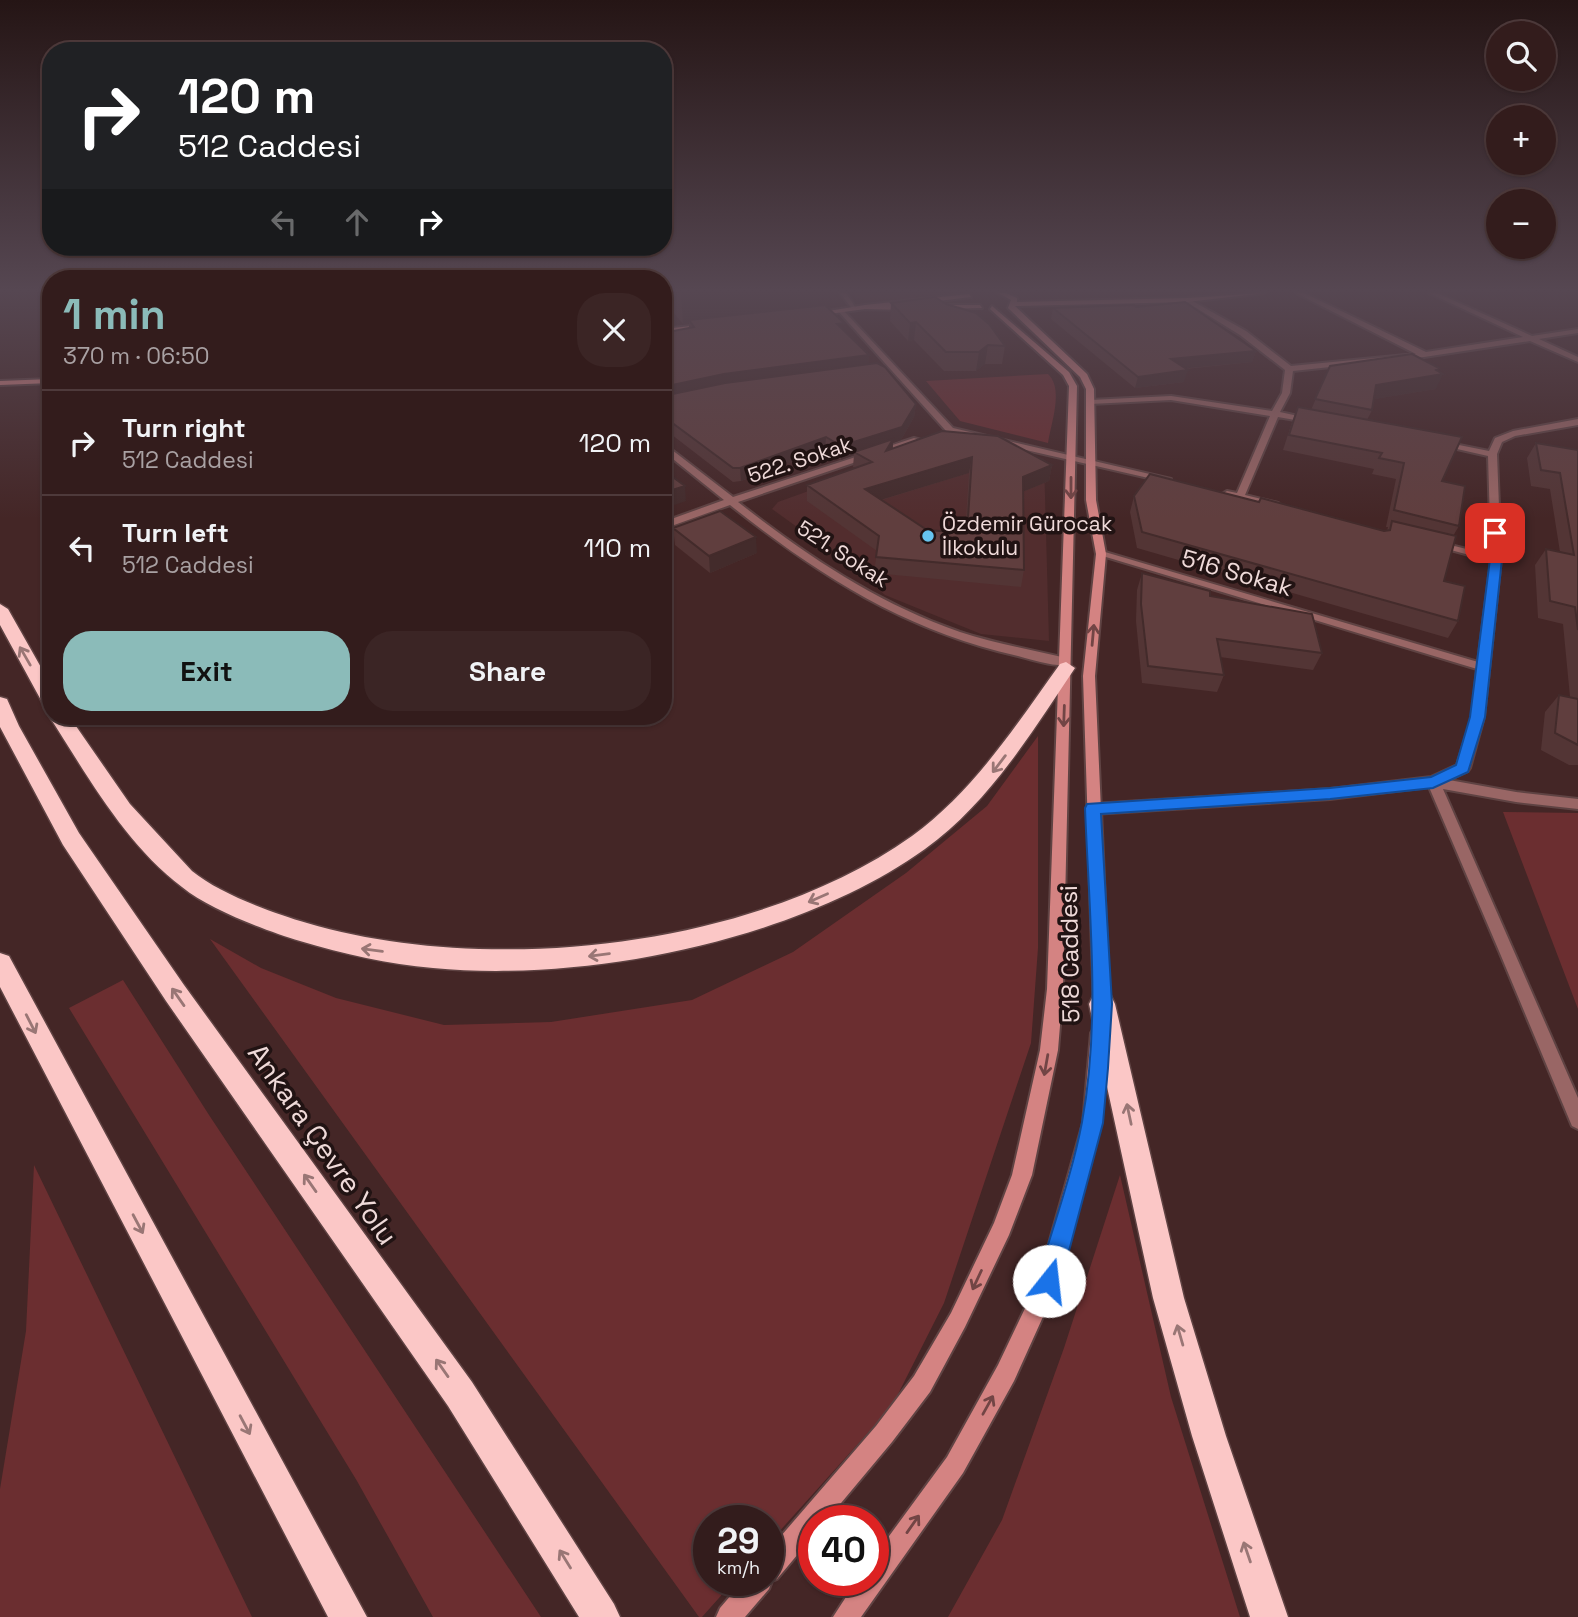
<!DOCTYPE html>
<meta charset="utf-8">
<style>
:root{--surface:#331c1c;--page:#3b2525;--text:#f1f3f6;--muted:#a9a1a3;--line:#4e3a3b;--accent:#8bbbb9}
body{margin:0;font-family:"Space Grotesk",sans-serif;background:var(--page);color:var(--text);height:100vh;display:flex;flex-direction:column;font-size:26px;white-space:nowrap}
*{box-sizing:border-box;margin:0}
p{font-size:23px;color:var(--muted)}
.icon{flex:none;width:38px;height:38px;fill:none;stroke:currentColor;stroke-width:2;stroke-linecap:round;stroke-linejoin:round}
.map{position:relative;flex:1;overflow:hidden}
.panel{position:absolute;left:42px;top:270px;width:630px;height:455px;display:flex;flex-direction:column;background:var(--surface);border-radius:28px;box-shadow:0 2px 5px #0004,0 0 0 2px var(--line)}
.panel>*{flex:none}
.top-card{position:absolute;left:42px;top:42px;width:630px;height:214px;border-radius:28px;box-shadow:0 2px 5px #0004,0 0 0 2px var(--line);background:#202124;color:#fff;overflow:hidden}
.controls{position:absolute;left:1486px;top:21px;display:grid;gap:14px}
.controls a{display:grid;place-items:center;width:70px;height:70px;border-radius:50%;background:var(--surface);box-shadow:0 2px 5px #0004,0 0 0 2px var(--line);font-size:35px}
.speed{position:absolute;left:693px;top:1505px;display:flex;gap:14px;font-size:35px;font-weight:700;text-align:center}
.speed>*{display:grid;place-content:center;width:91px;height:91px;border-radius:50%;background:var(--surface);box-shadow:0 2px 5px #0004,0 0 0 2px var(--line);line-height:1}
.speed small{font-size:18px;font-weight:400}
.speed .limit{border:10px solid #d22;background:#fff;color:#111}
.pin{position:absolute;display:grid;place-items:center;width:60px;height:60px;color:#fff;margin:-30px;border-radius:14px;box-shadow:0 4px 10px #0006}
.me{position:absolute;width:77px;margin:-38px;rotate:16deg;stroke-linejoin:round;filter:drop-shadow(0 0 5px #0008)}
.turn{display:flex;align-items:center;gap:24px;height:147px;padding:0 21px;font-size:32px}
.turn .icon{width:91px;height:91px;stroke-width:2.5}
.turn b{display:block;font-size:49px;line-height:60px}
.lanes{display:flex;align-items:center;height:66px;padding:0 21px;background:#0003;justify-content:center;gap:35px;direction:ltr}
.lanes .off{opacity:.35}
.round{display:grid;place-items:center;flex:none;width:74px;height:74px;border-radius:28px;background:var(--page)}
.summary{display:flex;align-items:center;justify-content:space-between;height:119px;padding:0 21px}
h1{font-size:42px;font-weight:700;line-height:52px;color:var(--accent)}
.button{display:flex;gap:14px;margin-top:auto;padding:14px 21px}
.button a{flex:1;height:80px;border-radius:28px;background:var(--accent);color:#111;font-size:28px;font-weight:700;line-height:80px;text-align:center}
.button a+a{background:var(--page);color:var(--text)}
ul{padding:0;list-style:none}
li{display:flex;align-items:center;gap:21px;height:105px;padding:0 21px;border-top:2px solid var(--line)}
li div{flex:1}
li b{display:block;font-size:26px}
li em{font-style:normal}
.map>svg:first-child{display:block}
.built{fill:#522d2e}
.green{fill:#6b2e30}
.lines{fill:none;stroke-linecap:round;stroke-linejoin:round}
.street-casing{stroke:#5f4343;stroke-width:4}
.secondary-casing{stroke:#5f4343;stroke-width:4}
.highway-casing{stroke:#5f4343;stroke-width:3}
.street{fill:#996665;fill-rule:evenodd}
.secondary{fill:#d48382;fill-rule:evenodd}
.highway{fill:#fbc7c6;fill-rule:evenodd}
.wall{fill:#533535;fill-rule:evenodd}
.shaded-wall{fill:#432b2b}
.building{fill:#603e3e;stroke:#432b2b;stroke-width:2;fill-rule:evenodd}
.oneway{stroke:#724545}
.oneway2{stroke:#997675}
.route{fill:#1a73e8;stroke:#114b97;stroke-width:2}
.poi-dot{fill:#66c4ef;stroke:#211313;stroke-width:2.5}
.labels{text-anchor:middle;stroke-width:7;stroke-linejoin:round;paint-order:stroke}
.far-street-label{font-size:21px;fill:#efdad9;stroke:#211313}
.far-poi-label{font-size:21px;fill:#efdad9;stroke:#211313;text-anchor:start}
.street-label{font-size:24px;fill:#efdad9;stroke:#211313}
.near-street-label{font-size:28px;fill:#efdad9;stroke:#211313}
</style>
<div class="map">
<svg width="1578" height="1617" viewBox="0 0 1578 1617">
<rect width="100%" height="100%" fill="#442626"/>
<path class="built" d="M853,293H955L916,296L914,299L866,300L857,298Z
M953,439L1044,459L1049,641L981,634L885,595L847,563L772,509L778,502Z"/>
<path class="green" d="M1048,374C1064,389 1051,423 1048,443L960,421L926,381Z
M1038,736V948L1031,1043L944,1303L892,1406L768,1544V1521H709V1580H735L702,1617H699L210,939L261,968L336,998L444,1025L551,1022L692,1000L793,952L906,873L987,806Z
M1503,812L1578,813V1009Z
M123,980L209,1115L541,1617H433L357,1481L69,1008Z
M34,1165L252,1617H0V1489L26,1331Z
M1120,1175L1171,1397L1240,1617H948L1002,1520L1064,1348Z"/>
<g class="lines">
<defs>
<path id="street" d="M840,293H846L857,310H853Z
M1296,293H1304L1426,352L1523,337L1429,293H1437L1532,336L1578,329V333L1539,339L1578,357V362L1530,341L1424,357L1293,371L1290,393L1280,412L1316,420L1312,423L1278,417L1245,495L1278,503L1280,505L1275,508L1222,494L1227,491L1237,493L1270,416L1171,400L1090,404L1086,402L1090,400L1171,396L1272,411L1282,393L1285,370L1240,335L1185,301L1187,298L1246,331L1291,366L1416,354Z
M839,310H843L953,428L1171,479L1166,482L947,432L839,312Z
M1578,419V425L1515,436L1502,442L1497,454L1501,559L1484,717L1470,768L1468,771L1449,780L1516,792L1578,799V809L1516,802L1443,789L1578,1098V1129L1572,1126L1499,951L1429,787L1330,799L1093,814L1086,809L1093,804L1330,789L1431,777L1457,765L1472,717L1477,669L1096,554L1097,552H1105L1478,662L1491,561L1429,544L1434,541L1491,555L1488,456L1435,444L1439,441L1489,451L1495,438L1513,431Z
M914,438L921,440L738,502C807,556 877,603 960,632C997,644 1033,650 1070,659V665C1054,667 1033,660 1018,656C904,630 820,576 730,505L663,529V522L724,500L663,451V443L733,497Z"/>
<path id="secondary" d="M998,293H1006L1017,298V302L1187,298L1265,293L1187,302L1015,306L1087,374L1094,389L1096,500L1106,554L1095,676L1110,1012L1108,1017L1102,1019L1096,1017L1094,1012L1083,676L1096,554L1086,500V389L1080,377L1008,308L1011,300Z
M969,294L971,297L897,306L911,307L909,310L865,309L814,316L810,314L865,305Z
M980,305L982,308L936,309L933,307L936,305Z
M992,306L1069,372L1077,386L1063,989L1058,1050L1032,1175L1009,1235L965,1327L930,1392L892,1442L826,1521H814V1535L777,1579L772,1581L769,1589L745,1617H716L720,1608L744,1580H768V1551L876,1426L914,1376L951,1313L994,1223L1012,1175L1040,1050L1047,989L1069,386L1063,375L990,309Z
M710,324L707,328L663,333V329Z
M51,379V383L0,385V381Z
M1100,1025L1106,1028L1109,1033L1101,1123L1056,1288L1014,1381L963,1473L861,1617H833L857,1580H873V1558L947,1457L998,1365L1039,1279L1083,1123L1091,1033L1094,1028Z"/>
<path id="highway" d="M0,604L8,609L51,685V708L42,702L0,625Z
M1066,662L1075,668C1032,732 989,803 925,849C798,940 588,983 433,968C388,964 344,954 300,941C265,930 210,910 182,887C125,844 87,775 49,716H69L130,804L192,871C220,894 273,913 307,923C490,977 755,948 912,836C974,791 1016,725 1060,664Z
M0,697L7,699L19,726L79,833L184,985L472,1382L614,1604L620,1617H579L448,1406L166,1001L63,845L0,727Z
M0,953L9,956L367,1617H328L0,987Z
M1102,993L1111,996L1115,1004L1184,1298L1226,1436L1288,1617H1250L1192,1436L1153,1298L1089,1004L1093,996Z"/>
</defs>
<use href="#street" class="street-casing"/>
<use href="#secondary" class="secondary-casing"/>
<use href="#highway" class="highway-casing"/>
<use href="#street" class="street"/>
<use href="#secondary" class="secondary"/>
<use href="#highway" class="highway"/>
</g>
<path class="wall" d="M666,293H829V297L818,298V305L869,355L868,364L916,404L914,417L901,440L893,443V449L1052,465L1049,481L1023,492L1024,570L1021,587L874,573L877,551L807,501V485L855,468L853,467L854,455L841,460L825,450L741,481L733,482L663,428V333L689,328V323L683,324L666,303ZM969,473L965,533L927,530L882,500Z
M891,303L1005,346L1002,364H985L976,371H944L914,340L908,341L890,321Z
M1136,307L1256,351L1252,362L1185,369L1184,382L1135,388L1051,319L1053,308Z
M1330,366L1437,371L1436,389L1374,399L1372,410L1367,420L1442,481L1459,526L1453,536L1444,581L1458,621L1448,638L1137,548L1130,512L1134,496L1259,502L1387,531L1388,527H1386L1396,479L1372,474L1374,469L1283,450L1292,422L1298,407L1311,410Z
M1536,443L1578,450V765H1569L1541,750L1545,712L1559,695L1570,697L1563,624L1538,618L1535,565L1546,549L1560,552L1550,489L1531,486L1527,458Z
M673,528L757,553L710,573L675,545Z
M1142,573L1210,596L1322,653L1313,670L1220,657L1224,675L1217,692L1142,683L1136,621L1137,590Z"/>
<path class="shaded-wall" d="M681,293H829V297L818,298V309L689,320V323L683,324Z
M916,322L914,340L908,341L910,323Z
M988,345L985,364L976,371L979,352Z
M1256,351L1252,362L1168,370L1171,359Z
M869,355L868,367L663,400V387L724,374Z
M1439,368L1435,376L1443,374L1436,389L1370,400L1376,385Z
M1188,370L1184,382L1135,388L1138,377Z
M916,404L914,417L901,440L893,443L892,455L854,452V455L841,460V446Z
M826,437L825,450L741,481L740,468Z
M972,457L969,473L864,505L865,489Z
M1052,465L1049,481L1020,493L1023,477Z
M685,486L686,501L663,509V493Z
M756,537L757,553L710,573L709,556Z"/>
<path class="building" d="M935,297L946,304L976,313L989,324L1005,346L988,345L979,352H946L916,322L910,323L891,303Z
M1185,302L1256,351L1171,359L1188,370L1138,377L1053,308L1134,305L1136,307Z
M825,305L844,323L837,324L869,355L724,374L663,387V333L694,327L689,320Z
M1412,354L1439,368L1436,370L1443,374L1376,385L1372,410L1315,399L1330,366Z
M877,363L885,367L916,404L902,427L841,446L826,437L740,468H733L663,416V396L725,383Z
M1298,407L1462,437L1442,481L1465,486L1459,526L1394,510L1404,463L1379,458L1382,453L1289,435Z
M942,431L998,436L1052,465L1023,477L1024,570L876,557L879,536L807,485L872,462L854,452L893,439L886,451ZM972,457L967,533L927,530L865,489Z
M1536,443L1578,450V630L1575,607L1550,601L1546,549L1574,555L1560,473L1541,470Z
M663,470L685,486L663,493Z
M1150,474L1259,502L1261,498L1384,531L1390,530L1392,521L1456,536L1444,581L1465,586L1458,621L1142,532L1134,496Z
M720,511L756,537L709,556L673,528Z
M1142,573L1210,591V596L1312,614L1322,653L1217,639L1224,675L1148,666L1141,604Z
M1559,695L1578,699V745L1555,733Z"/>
<defs><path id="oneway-shaft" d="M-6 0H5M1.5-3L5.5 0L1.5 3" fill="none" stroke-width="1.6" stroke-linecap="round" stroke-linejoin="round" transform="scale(1.75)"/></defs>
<g class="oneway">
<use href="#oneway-shaft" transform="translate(1071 488) rotate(90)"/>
<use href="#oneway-shaft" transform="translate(1093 635) rotate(-85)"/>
<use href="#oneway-shaft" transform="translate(1064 716) rotate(92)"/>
<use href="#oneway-shaft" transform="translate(1046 1065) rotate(100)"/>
<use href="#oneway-shaft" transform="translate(977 1280) rotate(115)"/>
<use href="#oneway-shaft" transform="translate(988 1405) rotate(-61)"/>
<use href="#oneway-shaft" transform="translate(913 1524) rotate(-55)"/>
</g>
<g class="oneway2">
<use href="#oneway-shaft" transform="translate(25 656) rotate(-120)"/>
<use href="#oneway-shaft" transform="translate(999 764) rotate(127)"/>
<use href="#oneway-shaft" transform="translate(818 898) rotate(156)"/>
<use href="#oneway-shaft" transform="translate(372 950) rotate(-173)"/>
<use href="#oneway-shaft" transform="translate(599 955) rotate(173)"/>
<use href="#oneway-shaft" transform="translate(178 997) rotate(-125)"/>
<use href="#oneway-shaft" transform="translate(31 1024) rotate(63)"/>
<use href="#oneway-shaft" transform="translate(1129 1114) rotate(-102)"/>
<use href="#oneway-shaft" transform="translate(310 1183) rotate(-125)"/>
<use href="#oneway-shaft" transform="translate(138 1224) rotate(62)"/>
<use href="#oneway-shaft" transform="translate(1180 1335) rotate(-106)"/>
<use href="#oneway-shaft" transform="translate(442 1368) rotate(-125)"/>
<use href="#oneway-shaft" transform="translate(245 1425) rotate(62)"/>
<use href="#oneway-shaft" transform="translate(1247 1552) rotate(-109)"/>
<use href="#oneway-shaft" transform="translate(565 1559) rotate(-122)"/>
</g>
<linearGradient id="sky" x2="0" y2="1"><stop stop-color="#251515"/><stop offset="0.56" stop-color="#564752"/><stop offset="1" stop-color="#564752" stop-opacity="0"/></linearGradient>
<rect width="1578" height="519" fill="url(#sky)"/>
<path class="route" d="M1495,529L1501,533L1502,559L1485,717L1468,772L1433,788L1330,799L1101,814L1112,1004L1108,1068L1103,1123L1061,1281L1057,1289L1049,1293L1041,1289L1037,1281C1052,1229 1072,1175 1082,1122C1101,1020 1089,912 1085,808L1087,804L1330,788L1431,777L1456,765L1470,717L1490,559L1489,533Z"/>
<circle class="poi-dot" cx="928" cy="536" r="7"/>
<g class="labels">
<g class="far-street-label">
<text transform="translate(800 460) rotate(-18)" y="7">522. Sokak</text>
<text transform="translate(843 554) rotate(33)" y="7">521. Sokak</text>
</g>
<g class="far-poi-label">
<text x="942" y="531">Özdemir Gürocak<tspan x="942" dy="24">İlkokulu</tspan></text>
</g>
<g class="street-label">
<text transform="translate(1237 573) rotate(16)" y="8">516 Sokak</text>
<text transform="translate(1070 954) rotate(-91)" y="8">518 Caddesi</text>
</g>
<g class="near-street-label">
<text transform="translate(323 1144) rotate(55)" y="10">Ankara Çevre Yolu</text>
</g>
</g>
</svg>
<div class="controls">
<a><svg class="icon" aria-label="search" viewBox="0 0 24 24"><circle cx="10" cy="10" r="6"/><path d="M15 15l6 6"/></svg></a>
<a>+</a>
<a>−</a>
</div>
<div class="speed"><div>29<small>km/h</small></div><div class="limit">40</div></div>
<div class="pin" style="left:1495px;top:533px;background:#d93025"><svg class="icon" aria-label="arrive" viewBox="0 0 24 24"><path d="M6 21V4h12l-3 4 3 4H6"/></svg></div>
<svg class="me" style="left:1049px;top:1281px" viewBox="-20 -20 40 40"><circle r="19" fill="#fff"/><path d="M0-13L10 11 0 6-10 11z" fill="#1a73e8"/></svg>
<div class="top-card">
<div class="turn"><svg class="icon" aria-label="right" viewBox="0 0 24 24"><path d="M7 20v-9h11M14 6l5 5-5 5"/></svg><div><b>120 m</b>512 Caddesi</div></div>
<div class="lanes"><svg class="icon off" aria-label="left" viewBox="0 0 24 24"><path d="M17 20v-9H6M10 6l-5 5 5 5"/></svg><svg class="icon off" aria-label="ahead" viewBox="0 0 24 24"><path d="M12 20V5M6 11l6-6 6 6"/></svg><svg class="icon" aria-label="right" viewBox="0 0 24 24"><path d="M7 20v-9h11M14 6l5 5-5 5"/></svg></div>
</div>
<section class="panel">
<div class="summary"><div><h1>1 min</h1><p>370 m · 06:50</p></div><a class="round"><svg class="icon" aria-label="close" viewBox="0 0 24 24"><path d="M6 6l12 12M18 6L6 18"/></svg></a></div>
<ul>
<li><svg class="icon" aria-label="right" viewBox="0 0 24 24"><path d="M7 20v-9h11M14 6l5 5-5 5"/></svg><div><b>Turn right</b><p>512 Caddesi</p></div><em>120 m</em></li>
<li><svg class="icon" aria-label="left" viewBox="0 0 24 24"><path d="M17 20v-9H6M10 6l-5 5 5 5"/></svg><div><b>Turn left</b><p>512 Caddesi</p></div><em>110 m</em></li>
</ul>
<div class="button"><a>Exit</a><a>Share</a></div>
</section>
</div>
